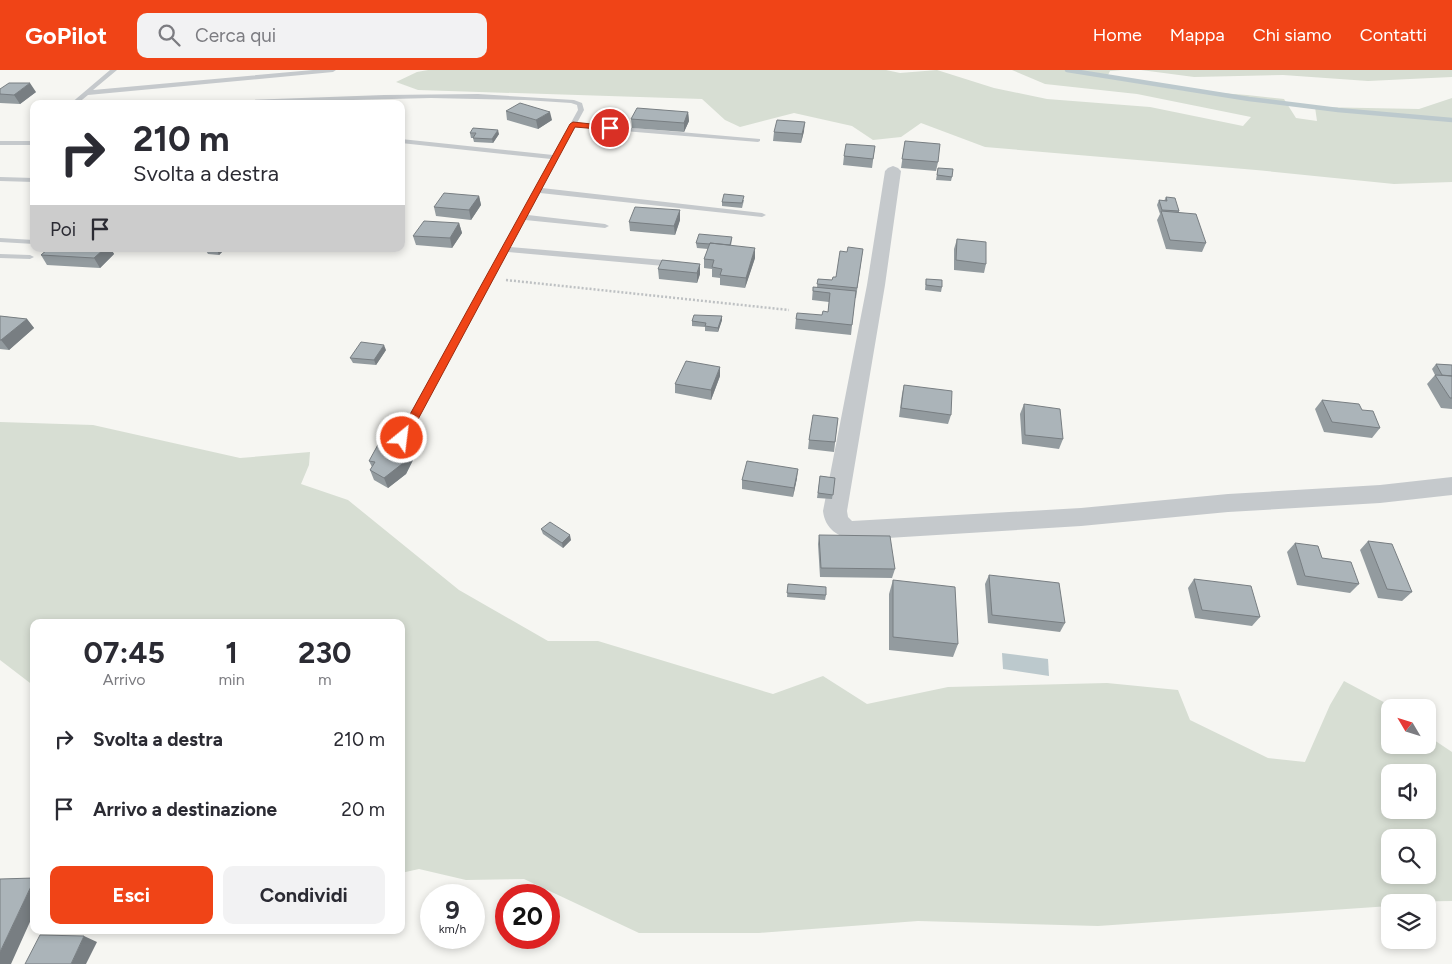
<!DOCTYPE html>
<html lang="it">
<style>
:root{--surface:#fff;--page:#f2f2f3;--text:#2b2b33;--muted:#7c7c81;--accent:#f04417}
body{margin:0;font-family:Figtree,sans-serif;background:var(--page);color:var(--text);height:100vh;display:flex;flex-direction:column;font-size:19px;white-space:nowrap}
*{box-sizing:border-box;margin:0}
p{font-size:16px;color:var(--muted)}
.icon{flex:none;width:28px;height:28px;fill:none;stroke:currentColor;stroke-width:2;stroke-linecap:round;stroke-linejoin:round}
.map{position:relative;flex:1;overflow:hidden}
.details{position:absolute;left:30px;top:549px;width:375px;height:315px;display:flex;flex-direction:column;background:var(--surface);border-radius:10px;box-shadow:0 2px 8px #0003}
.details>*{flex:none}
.banner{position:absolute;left:30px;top:30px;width:375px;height:152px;border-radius:10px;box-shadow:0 2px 8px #0003;background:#fff;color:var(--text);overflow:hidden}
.needle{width:32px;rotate:308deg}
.fabs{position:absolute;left:1381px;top:629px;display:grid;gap:10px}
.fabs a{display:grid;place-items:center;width:55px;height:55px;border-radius:10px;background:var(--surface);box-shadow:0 2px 8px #0003;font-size:25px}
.speed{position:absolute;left:420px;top:814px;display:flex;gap:10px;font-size:25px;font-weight:700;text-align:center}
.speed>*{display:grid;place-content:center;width:65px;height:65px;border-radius:50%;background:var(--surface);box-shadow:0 2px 8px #0003;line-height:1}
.speed small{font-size:12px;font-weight:400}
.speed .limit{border:8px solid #d22;background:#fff;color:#111}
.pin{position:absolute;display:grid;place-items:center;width:42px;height:42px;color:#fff;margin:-21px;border:2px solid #fff;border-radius:50%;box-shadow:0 1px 5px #0007}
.me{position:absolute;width:55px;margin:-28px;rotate:29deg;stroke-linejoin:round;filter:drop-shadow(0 0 4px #0008)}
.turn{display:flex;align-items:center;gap:18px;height:105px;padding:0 20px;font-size:22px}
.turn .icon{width:65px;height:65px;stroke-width:2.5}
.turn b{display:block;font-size:35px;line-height:42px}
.then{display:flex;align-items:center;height:48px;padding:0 20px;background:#0003;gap:10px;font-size:19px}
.eta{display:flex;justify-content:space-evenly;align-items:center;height:85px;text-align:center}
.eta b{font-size:30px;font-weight:700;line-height:35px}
.primary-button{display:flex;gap:10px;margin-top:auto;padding:10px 20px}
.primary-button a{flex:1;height:58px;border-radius:10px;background:var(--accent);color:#fff;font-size:20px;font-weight:700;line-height:58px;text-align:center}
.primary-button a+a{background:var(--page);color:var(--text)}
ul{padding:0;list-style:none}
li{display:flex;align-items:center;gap:15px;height:70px;padding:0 20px}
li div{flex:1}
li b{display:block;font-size:19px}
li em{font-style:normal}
header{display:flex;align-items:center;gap:30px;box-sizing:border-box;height:70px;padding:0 25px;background:var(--accent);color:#fff}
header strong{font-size:24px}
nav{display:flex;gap:28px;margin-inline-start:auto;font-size:18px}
.search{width:350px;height:45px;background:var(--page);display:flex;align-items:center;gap:12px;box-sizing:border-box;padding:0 18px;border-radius:10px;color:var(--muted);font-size:19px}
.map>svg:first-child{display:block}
.green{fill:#d7ded3;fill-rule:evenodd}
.water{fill:#bcc9cd}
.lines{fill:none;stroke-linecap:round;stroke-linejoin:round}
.stream{stroke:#bcc9cd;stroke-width:4.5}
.path{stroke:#bec1c3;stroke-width:2.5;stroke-dasharray:2 2;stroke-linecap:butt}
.lane{fill:#c5c9cc;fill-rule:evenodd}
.street{fill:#c5c9cc;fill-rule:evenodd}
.wall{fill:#939b9f}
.shaded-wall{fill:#787e82}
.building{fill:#abb4b9;stroke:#787e82}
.route{fill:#f04417;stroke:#9c2c0f}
</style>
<header>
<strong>GoPilot</strong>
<div class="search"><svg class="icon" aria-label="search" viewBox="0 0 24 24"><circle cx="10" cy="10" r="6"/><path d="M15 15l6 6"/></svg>Cerca qui</div>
<nav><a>Home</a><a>Mappa</a><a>Chi siamo</a><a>Contatti</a></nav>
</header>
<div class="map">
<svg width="1452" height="894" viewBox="0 0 1452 894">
<rect width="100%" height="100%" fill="#f6f6f2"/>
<path class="green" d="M428,0H886L900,3L937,0L994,18L1047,29L1150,37L1243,56L1251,47L1137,24L1045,14L1012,0H1122L1110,1L1107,7L1180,20L1247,25L1284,29L1296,48L1317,51L1315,37L1419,39L1452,28V112L1394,114L1256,100L985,77L921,53L901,67L873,70L852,56L794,43L740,57L725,50L702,29L418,20L396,12L417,2Z
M1141,0H1452V7L1368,11L1283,5L1194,7Z
M0,352L93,355L240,388L310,382L309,395L301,414L348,430L459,520L548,571H598L773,624L823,606L867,634L948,617L1107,613L1178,620L1190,650L1268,688L1305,692L1330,635L1344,611L1393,637L1390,638V675H1428V666L1452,682V831L1390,832V836L1098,856L918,851L759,863H639L524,809L466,810L419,799L401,803V552H34V616L0,590ZM1428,702V740H1390V702ZM1390,768H1428V805H1390Z"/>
<path class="water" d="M1002,583L1048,589L1049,606L1003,599Z"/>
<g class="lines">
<path class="stream" d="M1067,0L1249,29L1338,40L1452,50"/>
<path class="path" d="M506,210L789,240"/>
<path class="lane" d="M110,0H117L93,20L313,0H336L333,2L88,25L77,34H70Z
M478,24L574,30L582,33L584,40L577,53L760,69V71L758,72L575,57L542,118L762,143L766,145L762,147L540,123L528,145L605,154L609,156L605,158L525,150L510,177L675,191L679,194L675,197L508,182L407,368L402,372L397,368L551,89L401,73V69L553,85L578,40L577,35L571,33L525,30L431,28L193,34L196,32L384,25Z
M0,71H34V75H0Z
M0,107L34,108V112L0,111Z
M0,168L34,170V174L0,172Z
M0,184L30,185L34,187L30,189L0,188Z"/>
<path class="street" d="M893,96L898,98L901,101L885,215L847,441L848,447L852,451L1081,438L1228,424L1380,415L1452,407V425L1380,433L1228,442L1081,456L855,470C838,467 825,459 823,441L867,215L885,101L888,98Z"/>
</g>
<path class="wall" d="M36,22L20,34L0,33V24Z
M506,41L552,50L538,59L507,50Z
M688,42L689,51L684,62L632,58L631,49Z
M804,61L801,73L773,71L774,62Z
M470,63L499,64L493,73L474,72L473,68H471Z
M905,71L938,92L936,101L901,98Z
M875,76L872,98L843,95L844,86Z
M938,98L952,107L951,111L936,110Z
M479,126L481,135L471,150L436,146L434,137Z
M1166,127L1179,141V142L1206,173L1202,182L1166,179L1157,150L1160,144L1157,135L1159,130L1164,131Z
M744,130L742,138L722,136V132Z
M680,140V150L675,165L630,161L629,152Z
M459,153L462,163L452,178L416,175L413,166Z
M732,167L731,176L755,188L745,218L720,215V208L712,207V199L704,198V189L708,179L697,178L696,173Z
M957,169L986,194L984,203L954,200V179Z
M48,179H111L114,184L100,198L47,195L41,185Z
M205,179L224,180L219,185L208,184Z
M863,179L856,228H855L851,265L795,259L796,249L822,245L828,242L829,232L812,230L813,217H817L818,209L832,210L836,207L847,182Z
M700,194V204L697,213L659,209L658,199Z
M926,209L942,217L941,222L925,220Z
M0,246L27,249L34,258L9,280L0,279Z
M722,246V250L718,262L705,261V257L692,256V251Z
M386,280L376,295L353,293L350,288Z
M1436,294L1452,295V339L1441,338L1427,314L1435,305L1432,299Z
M720,306L711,330L675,323V314Z
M904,315L951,345L948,354L899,347L902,324Z
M1322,330L1362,340L1380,358L1372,368L1324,362L1315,339Z
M1024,334L1063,369L1059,379L1022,374L1020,344Z
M838,348L834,382L808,379L809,370Z
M412,375L416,384L406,404L388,418L374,410L370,400L372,397L369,391Z
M820,406L835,408L832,429L817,428Z
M797,408L793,427L742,419V410Z
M541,459L571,470L563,478L543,464Z
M819,465L895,499L892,508L820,507L818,474Z
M1368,471L1412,522L1402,531L1378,528L1360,480Z
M1295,473L1322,488L1359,514L1350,523L1297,515L1287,482Z
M989,505L1065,553L1060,562L988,553L985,514Z
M1194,509L1260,547L1252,556L1195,548L1188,518Z
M893,510L958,574L953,587L889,580V524Z
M788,514L826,525L825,530L787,527Z"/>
<path class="shaded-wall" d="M30,13L36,22L20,34L14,25Z
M550,42L552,50L538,59L536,50Z
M688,42L689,51L684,62V53Z
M805,52L804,61L801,73L802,64Z
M498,60L499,64L493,73L492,69Z
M479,126L481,135L471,150L469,140Z
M680,140V150L675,165L674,156Z
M459,153L462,163L452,178L450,168Z
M755,178V188L745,218L746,208Z
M104,179H111L114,184L100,198L94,188Z
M218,179H223L224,180L219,185L217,180Z
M700,194V204L697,213V203Z
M722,246V250L718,262V258Z
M27,249L34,258L9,280L1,270Z
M384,275L386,280L376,295L374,290Z
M720,297V306L711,330V320Z
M412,375L416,384L406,404L388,418L384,408Z
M798,399L797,408L793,427L794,418Z
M570,465L571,470L563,478L562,473Z
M34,810V843L11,894H0V882Z
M84,866L97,872L86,894H71Z"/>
<path class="building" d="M9,13H30L14,25L0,24V19Z
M520,33L550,42L536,50L506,41Z
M637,38L688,42L684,53L631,49Z
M777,50L805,52L802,64L774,62Z
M473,58L498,60L492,69L473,68L476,63H470Z
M905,71L940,74L938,92L902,89Z
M846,74L875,76L873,89L844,86Z
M938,98L953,99L952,107L937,105Z
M444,123L479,126L469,140L434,137Z
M724,124L744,126L742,133L722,132Z
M1166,127L1175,128L1179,141L1162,140L1159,130L1167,131Z
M635,137L680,140L674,156L629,152Z
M1161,141L1196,144L1206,173L1170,170Z
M424,151L459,153L450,168L413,166Z
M699,164L732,167L730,175L710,173V174L696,173Z
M957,169L986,172V194L956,190Z
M710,173L755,178L746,208L720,205L722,199L712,197L714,190L704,189Z
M848,177L863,179L857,218L817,214L818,209L832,210L833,207H836L840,181L847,182Z
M48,179H104L94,188L41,185Z
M205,179H218L217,180Z
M662,190L700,194L697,203L658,199Z
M926,209L942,210V217L926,215Z
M813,217L856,221L852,255L796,249L797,243L822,245L823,241L828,242L830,223L813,221Z
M694,245L722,246L718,258L705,256L706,253L692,251Z
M0,246L27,249L1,270H0Z
M361,272L384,275L374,290L350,288Z
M686,291L720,297L711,320L675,314Z
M1436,294L1452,295V306L1442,305Z
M1435,305L1452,306V328H1450Z
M904,315L952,321L951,345L901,338Z
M1322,330L1359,334L1362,340L1373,341L1380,358L1332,352Z
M1024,334L1060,339L1063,369L1025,365Z
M813,345L838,348L835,372L809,370Z
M380,371L412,375L402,394L384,408L370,400L375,392L369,391Z
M747,391L798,399L794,418L742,410Z
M820,406L835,408L833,425L818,423Z
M550,452L570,465L562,473L541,459Z
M819,465L890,466L895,499L821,498Z
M1368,471L1392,474L1412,522L1387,519Z
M1295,473L1318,476L1322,488L1351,492L1359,514L1305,506Z
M989,505L1059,513L1065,553L992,545Z
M1194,509L1251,516L1260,547L1202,540Z
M893,510L955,517L958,574L893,567Z
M788,514L826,517V525L787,523Z
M34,808V810L0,882V809Z
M40,865L84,866L71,894H25Z"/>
<path class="route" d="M573,52L610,56L613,58L610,60L575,57L408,368L402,372L399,371L397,368L570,54Z"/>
</svg>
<div class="fabs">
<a><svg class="needle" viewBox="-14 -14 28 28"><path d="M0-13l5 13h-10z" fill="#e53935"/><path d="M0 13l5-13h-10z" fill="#7c7c81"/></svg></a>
<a><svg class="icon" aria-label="sound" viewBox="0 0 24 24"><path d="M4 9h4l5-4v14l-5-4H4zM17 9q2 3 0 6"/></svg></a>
<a><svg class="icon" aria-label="search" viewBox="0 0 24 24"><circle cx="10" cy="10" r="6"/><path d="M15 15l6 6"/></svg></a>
<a><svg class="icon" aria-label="layers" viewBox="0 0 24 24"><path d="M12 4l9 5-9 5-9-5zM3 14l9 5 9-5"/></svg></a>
</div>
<div class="speed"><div>9<small>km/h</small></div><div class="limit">20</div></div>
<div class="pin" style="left:610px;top:58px;background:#d93025"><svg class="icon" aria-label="arrive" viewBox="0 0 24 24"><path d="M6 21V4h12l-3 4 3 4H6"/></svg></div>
<svg class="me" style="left:402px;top:368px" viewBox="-20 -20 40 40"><circle r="17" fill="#f04417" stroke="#fff" stroke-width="3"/><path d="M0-11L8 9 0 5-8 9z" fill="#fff"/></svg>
<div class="banner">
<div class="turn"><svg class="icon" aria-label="right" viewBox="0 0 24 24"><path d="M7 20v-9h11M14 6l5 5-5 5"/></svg><div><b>210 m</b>Svolta a destra</div></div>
<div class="then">Poi<svg class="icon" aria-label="arrive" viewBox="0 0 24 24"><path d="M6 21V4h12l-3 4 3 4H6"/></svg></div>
</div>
<section class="details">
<div class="eta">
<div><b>07:45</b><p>Arrivo</p></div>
<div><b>1</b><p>min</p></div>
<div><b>230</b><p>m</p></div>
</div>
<ul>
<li><svg class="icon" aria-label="right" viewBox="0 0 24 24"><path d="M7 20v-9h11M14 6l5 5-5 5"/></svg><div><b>Svolta a destra</b></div><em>210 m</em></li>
<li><svg class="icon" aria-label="arrive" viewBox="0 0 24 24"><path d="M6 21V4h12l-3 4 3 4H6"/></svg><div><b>Arrivo a destinazione</b></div><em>20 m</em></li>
</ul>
<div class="primary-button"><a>Esci</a><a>Condividi</a></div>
</section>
</div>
